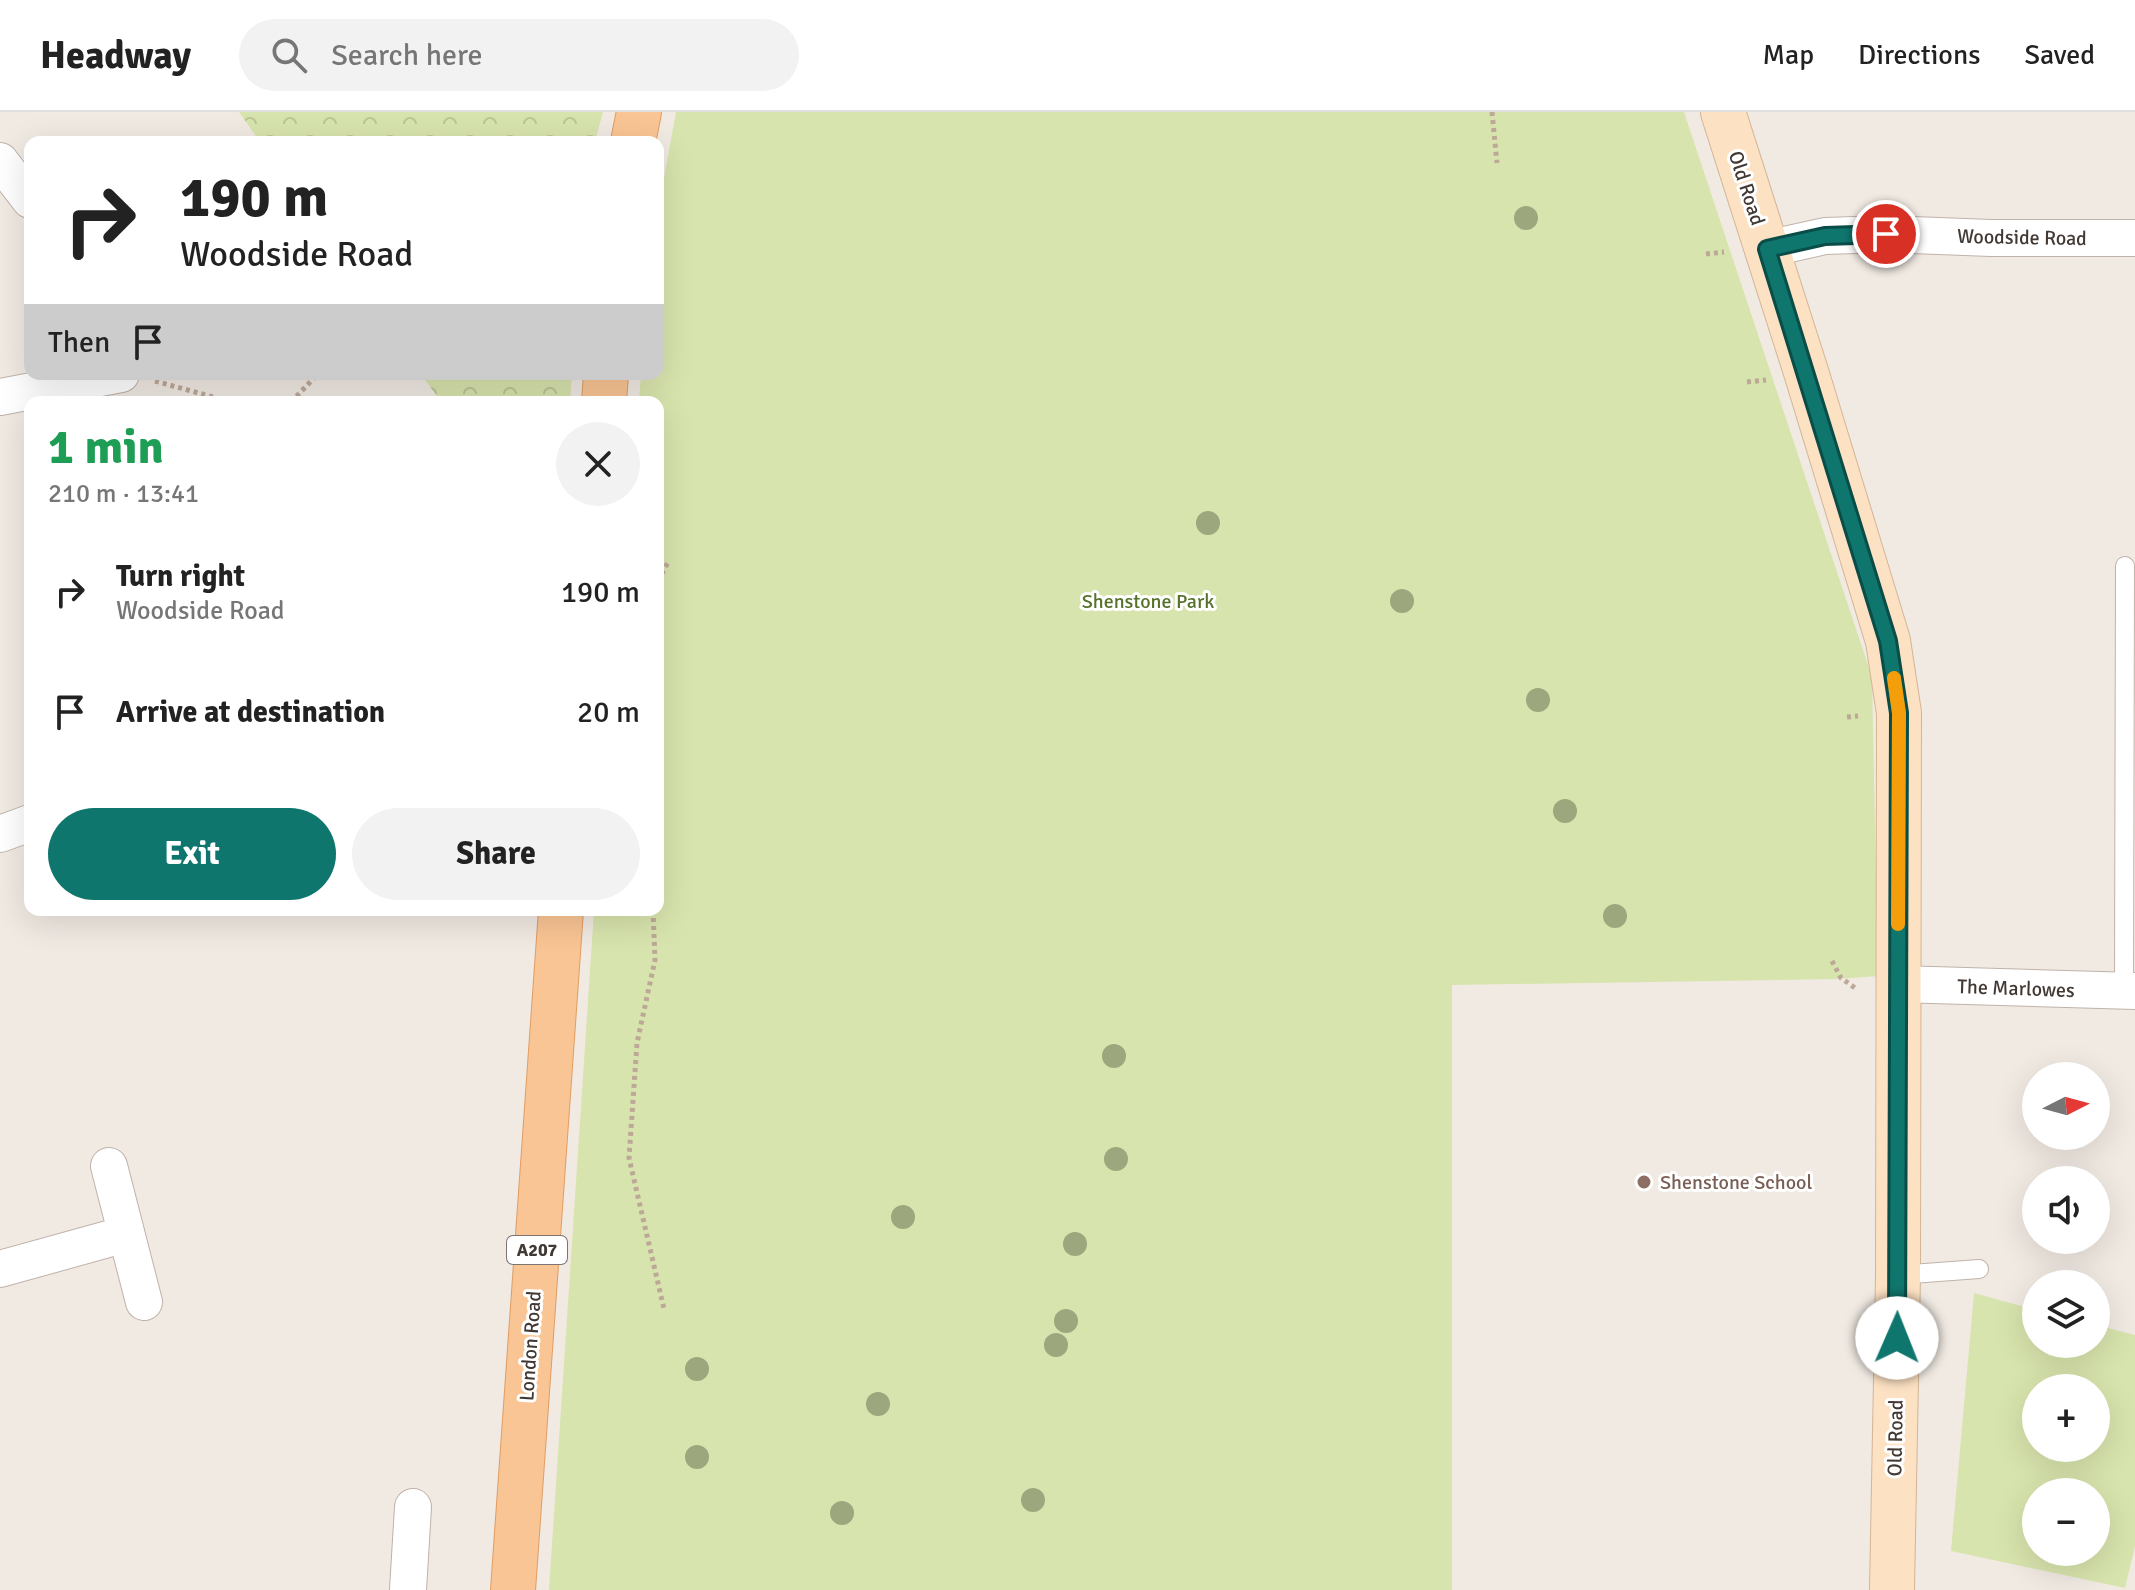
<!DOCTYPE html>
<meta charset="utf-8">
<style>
:root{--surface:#fff;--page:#f2f2f2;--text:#222;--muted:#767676;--line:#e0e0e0;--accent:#0f766e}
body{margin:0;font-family:Signika,sans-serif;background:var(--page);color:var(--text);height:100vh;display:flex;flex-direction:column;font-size:30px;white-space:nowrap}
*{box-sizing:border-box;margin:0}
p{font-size:26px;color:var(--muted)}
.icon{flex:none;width:44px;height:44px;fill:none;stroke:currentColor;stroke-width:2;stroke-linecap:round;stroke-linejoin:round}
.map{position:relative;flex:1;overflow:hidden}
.panel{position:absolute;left:24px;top:284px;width:640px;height:520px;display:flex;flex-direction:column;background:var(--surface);border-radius:16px;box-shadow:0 8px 32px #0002}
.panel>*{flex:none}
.guide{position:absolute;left:24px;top:24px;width:640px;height:244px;border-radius:16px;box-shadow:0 8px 32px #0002;background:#fff;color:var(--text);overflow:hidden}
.needle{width:52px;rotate:84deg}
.controls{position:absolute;left:2022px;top:950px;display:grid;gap:16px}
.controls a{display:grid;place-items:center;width:88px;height:88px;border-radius:50%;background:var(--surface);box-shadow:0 8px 32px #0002;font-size:40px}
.pin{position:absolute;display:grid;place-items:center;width:68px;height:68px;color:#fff;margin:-34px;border:4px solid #fff;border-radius:50%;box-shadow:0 2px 8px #0007}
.me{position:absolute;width:88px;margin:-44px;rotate:1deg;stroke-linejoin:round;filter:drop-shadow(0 0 6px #0008)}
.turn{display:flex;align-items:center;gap:28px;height:168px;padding:0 24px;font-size:36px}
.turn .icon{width:104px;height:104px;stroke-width:2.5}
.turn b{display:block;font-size:56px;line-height:68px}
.then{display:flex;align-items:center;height:76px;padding:0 24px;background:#0003;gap:16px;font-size:30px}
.round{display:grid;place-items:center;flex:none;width:84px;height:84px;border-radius:42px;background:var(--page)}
.overview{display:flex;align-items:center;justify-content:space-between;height:136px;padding:0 24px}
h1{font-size:48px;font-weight:800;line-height:60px;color:#1e9e55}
.button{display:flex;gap:16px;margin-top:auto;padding:16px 24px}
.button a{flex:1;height:92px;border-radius:48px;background:var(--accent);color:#fff;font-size:32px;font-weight:800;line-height:92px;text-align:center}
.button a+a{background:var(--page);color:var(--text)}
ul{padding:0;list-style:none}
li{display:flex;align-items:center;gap:24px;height:120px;padding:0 24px}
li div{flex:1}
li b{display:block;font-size:30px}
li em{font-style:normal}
header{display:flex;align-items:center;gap:48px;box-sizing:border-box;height:112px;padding:0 40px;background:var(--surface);border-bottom:2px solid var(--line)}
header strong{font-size:38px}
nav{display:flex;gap:44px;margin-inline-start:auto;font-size:28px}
.search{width:560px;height:72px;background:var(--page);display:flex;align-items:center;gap:20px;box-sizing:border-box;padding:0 28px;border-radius:44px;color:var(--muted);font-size:30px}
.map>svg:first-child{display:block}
.forest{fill:url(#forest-crowns)}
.green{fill:#d8e4ad;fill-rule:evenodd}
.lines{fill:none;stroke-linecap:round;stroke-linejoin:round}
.lane-casing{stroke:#bfb2aa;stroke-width:20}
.street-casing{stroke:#bfb2aa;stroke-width:38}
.secondary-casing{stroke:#d2b597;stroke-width:46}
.primary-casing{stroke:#de9d65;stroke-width:46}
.path{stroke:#bda898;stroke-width:5;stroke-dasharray:4 4;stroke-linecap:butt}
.lane{stroke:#fff;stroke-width:18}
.street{stroke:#fff;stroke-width:36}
.secondary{stroke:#fce1c2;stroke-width:44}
.primary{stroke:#fac594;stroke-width:44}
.tree{fill:#9ca77d}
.route-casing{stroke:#0a4d48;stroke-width:20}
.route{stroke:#0f766e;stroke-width:14}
.slow{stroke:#f59e0b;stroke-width:14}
.education-dot{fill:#8d6e63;stroke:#fff;stroke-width:3}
.labels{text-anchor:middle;stroke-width:6;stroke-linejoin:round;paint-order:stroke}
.shield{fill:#fff;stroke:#7b7471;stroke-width:2}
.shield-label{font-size:18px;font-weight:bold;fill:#423934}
.street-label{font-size:20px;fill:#423934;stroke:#fff}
.park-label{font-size:20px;fill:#56712a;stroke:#fff}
.education-label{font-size:20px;fill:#785e54;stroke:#fff;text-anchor:start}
</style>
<header>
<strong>Headway</strong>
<div class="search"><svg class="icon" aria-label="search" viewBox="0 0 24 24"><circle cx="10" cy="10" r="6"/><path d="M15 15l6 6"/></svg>Search here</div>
<nav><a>Map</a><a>Directions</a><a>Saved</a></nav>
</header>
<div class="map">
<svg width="2135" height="1478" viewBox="0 0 2135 1478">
<defs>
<pattern id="forest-crowns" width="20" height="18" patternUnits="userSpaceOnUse" patternTransform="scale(2)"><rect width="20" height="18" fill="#d8e4ad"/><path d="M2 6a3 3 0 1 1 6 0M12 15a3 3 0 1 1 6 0" fill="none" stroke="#bbc495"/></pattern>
</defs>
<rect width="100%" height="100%" fill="#f1eae3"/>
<path class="forest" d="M239,0H603L595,30H260Z
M421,262H572L570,290H441Z"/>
<path class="green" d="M676,0H1684L1872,565L1878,864L1837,867L1452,873V1478H549L594,798H658V290H639L641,262H658V99Z
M1974,1181L2036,1198V1232H2096V1213L2135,1223V1434L2125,1476L1951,1439ZM2036,1276H2096V1336H2036ZM2036,1380H2096V1440H2036Z"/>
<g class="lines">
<defs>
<path id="lane" d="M2124,879L2125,454
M1898,1163L1979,1157"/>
<path id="street" d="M0,49L30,88
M1767,137L1825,124L1886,122L1991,126H2135
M0,285L121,262
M0,722L30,711
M1898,872L2135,879
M109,1054L144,1190
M0,1157L126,1122
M408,1478L413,1395"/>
<path id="secondary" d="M1723,0L1807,263L1888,529L1899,601L1898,1163L1892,1478"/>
<path id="primary" d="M633,30L639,0
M604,290L606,262
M513,1478L561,798"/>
</defs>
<use href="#lane" class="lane-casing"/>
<use href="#street" class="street-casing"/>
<use href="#secondary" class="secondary-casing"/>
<use href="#primary" class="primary-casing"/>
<path class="path" d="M1492,0L1497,51
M1706,142L1724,140
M155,269L231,290
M1747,270L1766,268
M291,290L318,262
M658,469L668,450
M1847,605L1858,604
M653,798L655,848L637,931L629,1046L664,1197
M1832,849L1841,866L1858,878"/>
<use href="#lane" class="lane"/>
<use href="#street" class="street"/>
<use href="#secondary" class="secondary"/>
<use href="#primary" class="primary"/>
</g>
<g class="tree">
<circle cx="1526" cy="106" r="12"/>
<circle cx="1208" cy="411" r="12"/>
<circle cx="1402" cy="489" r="12"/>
<circle cx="1538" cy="588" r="12"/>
<circle cx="1565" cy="699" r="12"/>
<circle cx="1615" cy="804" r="12"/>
<circle cx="1114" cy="944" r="12"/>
<circle cx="1116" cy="1047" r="12"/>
<circle cx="903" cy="1105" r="12"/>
<circle cx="1075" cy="1132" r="12"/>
<circle cx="1066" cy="1209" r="12"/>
<circle cx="1056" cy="1233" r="12"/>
<circle cx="697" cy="1257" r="12"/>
<circle cx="878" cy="1292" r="12"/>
<circle cx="697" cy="1345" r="12"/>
<circle cx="1033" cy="1388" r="12"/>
<circle cx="842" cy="1401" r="12"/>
</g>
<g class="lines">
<defs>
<path id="route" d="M1886,122L1825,124L1767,137L1888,529L1899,601L1897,1226"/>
</defs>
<use href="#route" class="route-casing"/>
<use href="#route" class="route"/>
<path class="slow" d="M1894,566L1899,601L1898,812"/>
</g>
<circle class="education-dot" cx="1644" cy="1070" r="8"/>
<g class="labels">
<rect class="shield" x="507" y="1124" width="60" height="28" rx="6"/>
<g class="shield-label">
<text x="537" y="1144">A207</text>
</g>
<g class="street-label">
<text transform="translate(1747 76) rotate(72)" y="7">Old Road</text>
<text transform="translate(2022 125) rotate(1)" y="7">Woodside Road</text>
<text transform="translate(2016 876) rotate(2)" y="7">The Marlowes</text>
<text transform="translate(530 1234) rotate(-86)" y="7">London Road</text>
<text transform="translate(1895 1326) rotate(-89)" y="7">Old Road</text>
</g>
<g class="park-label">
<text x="1148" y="496">Shenstone Park</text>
</g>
<g class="education-label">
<text x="1660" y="1077">Shenstone School</text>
</g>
</g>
</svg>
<div class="controls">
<a><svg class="needle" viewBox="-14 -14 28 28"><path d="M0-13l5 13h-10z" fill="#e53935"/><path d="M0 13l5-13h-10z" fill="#767676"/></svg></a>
<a><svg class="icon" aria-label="sound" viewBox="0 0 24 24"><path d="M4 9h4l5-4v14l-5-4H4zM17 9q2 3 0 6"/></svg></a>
<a><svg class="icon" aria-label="layers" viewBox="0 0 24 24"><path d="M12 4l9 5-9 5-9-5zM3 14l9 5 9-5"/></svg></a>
<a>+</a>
<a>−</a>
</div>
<div class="pin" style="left:1886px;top:122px;background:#d93025"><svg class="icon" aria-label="arrive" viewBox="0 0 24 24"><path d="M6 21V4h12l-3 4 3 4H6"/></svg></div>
<svg class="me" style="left:1897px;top:1226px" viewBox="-20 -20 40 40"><circle r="19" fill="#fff"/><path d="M0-13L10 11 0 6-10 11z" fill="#0f766e"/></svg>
<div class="guide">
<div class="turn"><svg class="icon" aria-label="right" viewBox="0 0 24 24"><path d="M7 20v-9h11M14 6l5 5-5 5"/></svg><div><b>190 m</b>Woodside Road</div></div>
<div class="then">Then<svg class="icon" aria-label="arrive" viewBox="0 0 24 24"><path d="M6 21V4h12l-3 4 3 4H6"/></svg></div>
</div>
<section class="panel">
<div class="overview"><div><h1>1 min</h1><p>210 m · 13:41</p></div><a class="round"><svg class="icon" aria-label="close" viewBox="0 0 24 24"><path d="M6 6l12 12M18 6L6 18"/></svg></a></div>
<ul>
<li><svg class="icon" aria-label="right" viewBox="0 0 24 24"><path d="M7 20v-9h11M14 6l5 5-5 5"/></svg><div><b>Turn right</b><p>Woodside Road</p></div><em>190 m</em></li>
<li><svg class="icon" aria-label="arrive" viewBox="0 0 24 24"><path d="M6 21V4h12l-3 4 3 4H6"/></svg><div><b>Arrive at destination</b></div><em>20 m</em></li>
</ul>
<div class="button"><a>Exit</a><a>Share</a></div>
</section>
</div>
